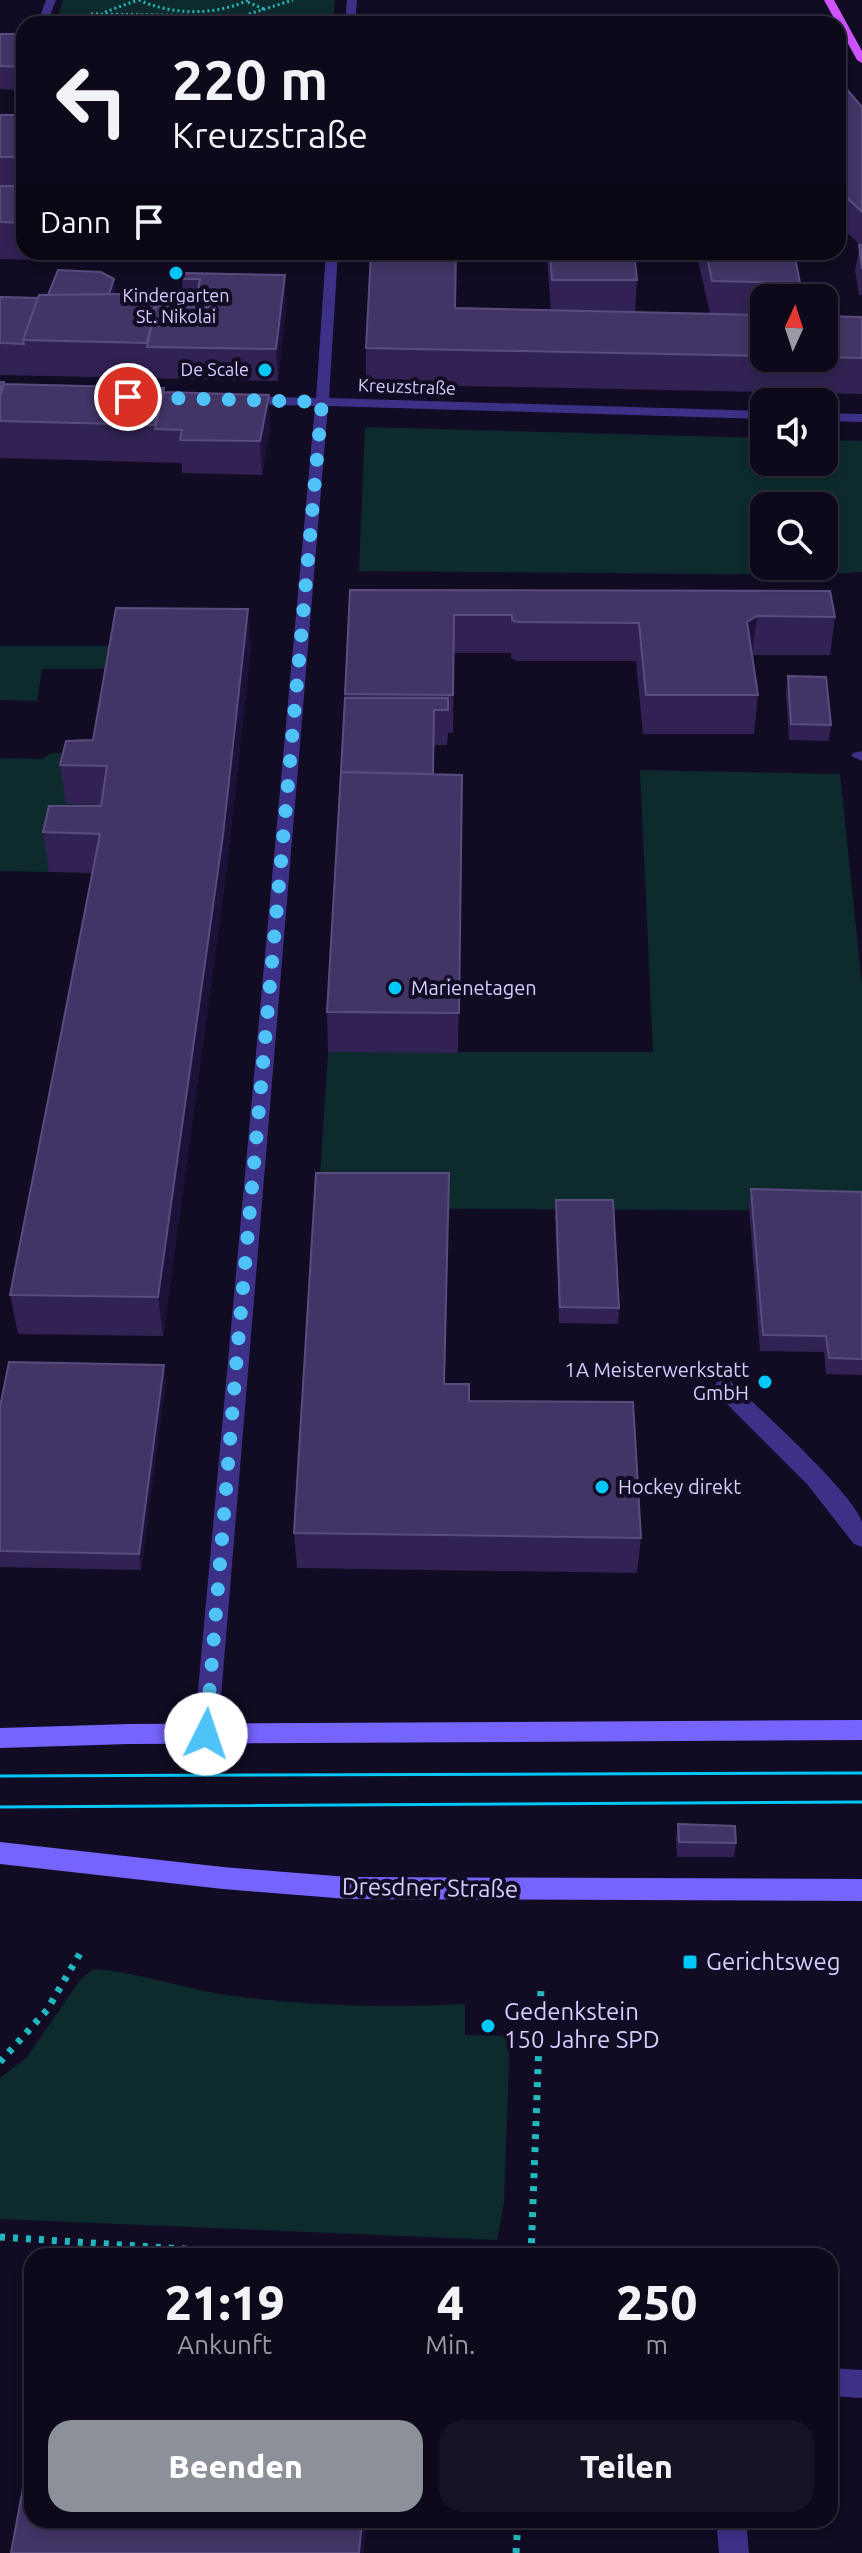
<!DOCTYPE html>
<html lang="de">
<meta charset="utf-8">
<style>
:root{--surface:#0d081a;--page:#161123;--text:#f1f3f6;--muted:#9a9aa2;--line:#2d2939;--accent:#8c9099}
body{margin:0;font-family:Ubuntu,sans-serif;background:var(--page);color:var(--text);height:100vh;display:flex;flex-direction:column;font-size:30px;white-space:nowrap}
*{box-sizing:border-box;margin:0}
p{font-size:26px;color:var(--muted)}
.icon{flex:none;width:44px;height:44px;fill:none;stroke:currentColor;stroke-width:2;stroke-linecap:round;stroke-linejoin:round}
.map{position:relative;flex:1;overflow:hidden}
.sheet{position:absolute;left:24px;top:2248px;width:814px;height:280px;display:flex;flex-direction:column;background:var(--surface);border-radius:24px;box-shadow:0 4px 12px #0003,0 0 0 2px var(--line)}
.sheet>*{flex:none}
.top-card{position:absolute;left:16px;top:16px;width:830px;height:244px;border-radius:24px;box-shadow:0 4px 12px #0003,0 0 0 2px var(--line);background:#0d081a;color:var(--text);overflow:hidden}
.needle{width:52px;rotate:3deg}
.controls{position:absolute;left:750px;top:284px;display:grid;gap:16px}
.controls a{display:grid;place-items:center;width:88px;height:88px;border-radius:16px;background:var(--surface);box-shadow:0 4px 12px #0003,0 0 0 2px var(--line);font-size:40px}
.pin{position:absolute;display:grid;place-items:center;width:68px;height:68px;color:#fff;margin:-34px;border:4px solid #fff;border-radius:50%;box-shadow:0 2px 8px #0007}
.me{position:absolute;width:88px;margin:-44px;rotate:4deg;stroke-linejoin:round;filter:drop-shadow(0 0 6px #0008)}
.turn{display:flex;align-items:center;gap:28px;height:168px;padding:0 24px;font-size:36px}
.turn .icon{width:104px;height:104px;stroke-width:2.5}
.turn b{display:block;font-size:56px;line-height:68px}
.then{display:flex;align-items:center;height:76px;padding:0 24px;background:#0003;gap:16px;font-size:30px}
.eta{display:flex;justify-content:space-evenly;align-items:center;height:136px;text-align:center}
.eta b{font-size:48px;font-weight:800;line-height:56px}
.button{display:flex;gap:16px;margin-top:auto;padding:16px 24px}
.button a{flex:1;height:92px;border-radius:24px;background:var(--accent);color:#fff;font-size:32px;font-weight:800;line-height:92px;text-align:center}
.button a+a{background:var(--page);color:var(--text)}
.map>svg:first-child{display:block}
.green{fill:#0d2b2d;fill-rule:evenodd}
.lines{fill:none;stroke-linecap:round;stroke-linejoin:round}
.path-far1{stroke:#21b9bf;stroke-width:3;stroke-dasharray:2 3;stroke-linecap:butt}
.path{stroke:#21b9bf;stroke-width:7;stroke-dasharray:5 8;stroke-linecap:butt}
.service{fill:#3c3187;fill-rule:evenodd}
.minor{fill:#3c3187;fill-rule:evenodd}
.secondary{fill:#7664ff;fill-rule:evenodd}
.primary{fill:#cf54ff;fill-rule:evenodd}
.tram{stroke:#00c7f8;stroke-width:3}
.wall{fill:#312253}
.shaded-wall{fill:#1c1138}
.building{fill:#423465;stroke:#5a4c7e;stroke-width:2}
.route{stroke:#4fc3f7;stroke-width:14;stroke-dasharray:0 25.2}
.poi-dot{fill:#00c7f8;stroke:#110b23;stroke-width:3}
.labels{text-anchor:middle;stroke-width:8;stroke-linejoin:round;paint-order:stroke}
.far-poi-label{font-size:18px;fill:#d7cdff;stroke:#110b23}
.far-street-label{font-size:18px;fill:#d7cdff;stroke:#110b23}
.poi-label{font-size:20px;fill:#d7cdff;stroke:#110b23;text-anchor:start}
.near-street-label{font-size:24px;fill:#d7cdff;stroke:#110b23}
.near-poi-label{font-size:24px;fill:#d7cdff;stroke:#110b23;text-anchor:start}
</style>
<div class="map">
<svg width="862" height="2553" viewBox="0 0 862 2553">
<rect width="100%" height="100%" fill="#110b23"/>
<path class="green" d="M63,0H335L333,19L316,22L57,19Z
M365,427L764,438V462H824V440L862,441V572L817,575L359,571ZM824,506V566H764V506Z
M0,646H121L117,669H42L37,701L0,700Z
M51,753H101L66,804L112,805L55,845L49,872L0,871V758L42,759Z
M640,770L840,774L862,985V1211L318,1208L328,1052H653Z
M93,1969C131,1971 180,1987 220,1994C301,2006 383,2008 465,2004V2035L510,2036L504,2203L497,2240L0,2219V2078L27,2057L80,1980Z"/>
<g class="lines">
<path class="path-far1" d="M139,0C171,15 216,16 248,0
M248,2L264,9
M105,12L138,0
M91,14L309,17
M249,14L293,0"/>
<path class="path" d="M0,2062L47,2010L82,1950
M0,2237L291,2256
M531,2256L541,1988
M516,2553L518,2520"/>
<path class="service" d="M862,751V761L851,756L853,753Z
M724,1380L731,1382C756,1405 855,1495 862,1522C862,1529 862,1539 862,1547L854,1544L807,1484L717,1394L714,1388L717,1382Z
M830,2368L862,2370V2398L830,2396Z
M716,2520H746L749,2553H719Z"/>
<path class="minor" d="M46,0H56L47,24H37Z
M347,0H357L355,24H345Z
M326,252H338L329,398L764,411V419L328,406L218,1734L214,1741L206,1744L198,1741L194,1734L315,406L244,404L237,400L244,396L316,398Z
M824,413L862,414V422L824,421Z"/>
<path class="secondary" d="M862,1720V1740L129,1744L0,1748V1728L129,1724Z
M0,1842L223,1867L348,1877L862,1879V1901L348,1899L223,1889L0,1864Z"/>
<path class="primary" d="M824,0H834L862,51V63L857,60Z"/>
<path class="tram" d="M0,1776L862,1773
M0,1807L862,1802"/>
</g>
<path class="wall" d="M0,34H24V90L0,89Z
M838,79L862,107V295H859L855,270L860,245L838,224Z
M0,115H24V252H69L66,261L0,259Z
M183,252H292L290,262L184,261Z
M517,252H634L637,280L635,312L764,315V358H824V316L862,317V394L366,384V348L455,308L551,310L547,260H517Z
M669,252H794L800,283L798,298H764V314L710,313L698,261H671Z
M184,273L286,307L278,381L0,375V297L38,298L116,293L115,294H128L129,299L157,306L184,307L182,279Z
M0,382L4,384L164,392L270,428L262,475L182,473V463L0,458Z
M350,590L835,617L830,655H752L758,695L754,734H643L636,661H516L511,658V653H454L453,733H448L447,745H434V774L462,775L458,1053L328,1052L327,1012Z
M251,647L226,874L163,1336L18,1334L10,1295L92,873L49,872L43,832L101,806V805L66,804L60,765L93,740Z
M788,676L831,725L829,741L789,740L786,692Z
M751,1189L862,1192V1375L826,1374L824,1352L760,1351L749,1206Z
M556,1200L619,1308L618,1324L559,1323L555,1216Z
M166,1381L141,1570L0,1567V1407Z
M445,1384L469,1401L641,1538L637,1573L297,1568L294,1533Z
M678,1824L736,1843L734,1857H677L676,1839Z"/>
<path class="shaded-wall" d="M285,275L286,307L278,381L276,349Z
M114,279L116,293L109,314L91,318Z
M269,395L270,428L262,475L260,441Z
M248,609L251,647L226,874L163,1336L158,1297Z
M757,616L752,655L747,622Z
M164,1365L166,1381L141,1570L139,1554Z
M362,2520H367L364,2553H359Z"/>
<path class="building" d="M0,34H24V67L0,66Z
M838,79L862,107V212L838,189Z
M0,115H24V157H0Z
M0,186H24V223L0,222Z
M859,245H862V269Z
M371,252H456L455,308L764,315V356L366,348Z
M550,252H634L637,280H552Z
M706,252H794L800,283L712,281Z
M58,270L101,272L114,279L109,294L48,295Z
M184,273L285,275L276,349L147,347L156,306L209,307L211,300H196L200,279H182Z
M128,294L127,299L156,300L147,343L23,340L39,295Z
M0,297L38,298L23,340L24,344L0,343Z
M824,316L862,317V358L824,357Z
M0,382H4L0,393Z
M4,384L164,388L154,425L0,421V397Z
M164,392L269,395L260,441L180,440L182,430L155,429Z
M350,590L830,591L835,617L757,616L747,622L758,695H646L639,623L517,622L512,620V615H454L453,695L345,694Z
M116,608L248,609L223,835L158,1297L10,1295L100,834L43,832L49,806H101L107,766L60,765L66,741L93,740Z
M788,676L826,677L831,725L791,724Z
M345,698H448V710H434L433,774L341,772Z
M341,772L462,775L459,1013L327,1012Z
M316,1173H449L444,1384H469V1401L633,1402L641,1538L294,1533Z
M751,1189L862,1192V1359L829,1358L826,1336L763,1335Z
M556,1200H613L619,1308L560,1307Z
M9,1362L164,1365L139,1554L0,1551V1407Z
M678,1824L735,1826L736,1843L679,1842Z
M32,2439V2520H362L359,2553H11Z"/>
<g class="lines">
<path class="route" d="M128,397L322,402L237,1355L206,1734"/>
</g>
<g class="poi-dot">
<circle cx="176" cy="273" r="8"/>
<circle cx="265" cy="370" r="8"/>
<circle cx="395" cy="988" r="8"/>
<circle cx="765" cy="1382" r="8"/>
<circle cx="602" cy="1487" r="8"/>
<rect x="682" y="1954" width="16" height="16" rx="4"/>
<circle cx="488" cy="2026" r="8"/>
</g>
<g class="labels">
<g class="far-poi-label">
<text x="176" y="302">Kindergarten<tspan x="176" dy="21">St. Nikolai</tspan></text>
<text x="249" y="376" text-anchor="end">De Scale</text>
</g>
<g class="far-street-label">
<text transform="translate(407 387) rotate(2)" y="6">Kreuzstraße</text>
</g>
<g class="poi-label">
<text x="411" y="995">Marienetagen</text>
<text x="749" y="1377" text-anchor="end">1A Meisterwerkstatt<tspan x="749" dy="23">GmbH</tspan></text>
<text x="618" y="1494">Hockey direkt</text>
</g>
<g class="near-street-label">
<text transform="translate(430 1888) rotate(1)" y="8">Dresdner Straße</text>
</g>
<g class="near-poi-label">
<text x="706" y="1970">Gerichtsweg</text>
<text x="504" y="2020">Gedenkstein<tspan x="504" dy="28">150 Jahre SPD</tspan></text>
</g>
</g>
</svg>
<div class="controls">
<a><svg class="needle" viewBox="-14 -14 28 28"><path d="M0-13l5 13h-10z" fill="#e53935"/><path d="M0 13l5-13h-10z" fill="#9a9aa2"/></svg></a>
<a><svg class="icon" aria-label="sound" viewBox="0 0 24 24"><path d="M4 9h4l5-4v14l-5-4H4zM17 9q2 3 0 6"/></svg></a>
<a><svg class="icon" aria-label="search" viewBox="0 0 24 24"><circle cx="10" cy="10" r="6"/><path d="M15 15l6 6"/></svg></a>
</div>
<div class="pin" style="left:128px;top:397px;background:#d93025"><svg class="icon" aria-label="arrive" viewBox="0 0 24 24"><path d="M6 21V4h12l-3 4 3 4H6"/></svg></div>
<svg class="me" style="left:206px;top:1734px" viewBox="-20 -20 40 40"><circle r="19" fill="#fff"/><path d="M0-13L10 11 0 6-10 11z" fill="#4fc3f7"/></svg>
<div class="top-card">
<div class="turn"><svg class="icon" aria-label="left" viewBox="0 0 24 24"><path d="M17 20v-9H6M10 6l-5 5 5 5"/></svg><div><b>220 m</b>Kreuzstraße</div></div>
<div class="then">Dann<svg class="icon" aria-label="arrive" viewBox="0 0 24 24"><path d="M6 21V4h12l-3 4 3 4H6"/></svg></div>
</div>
<section class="sheet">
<div class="eta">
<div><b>21:19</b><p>Ankunft</p></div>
<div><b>4</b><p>Min.</p></div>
<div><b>250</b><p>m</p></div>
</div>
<div class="button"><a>Beenden</a><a>Teilen</a></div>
</section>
</div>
